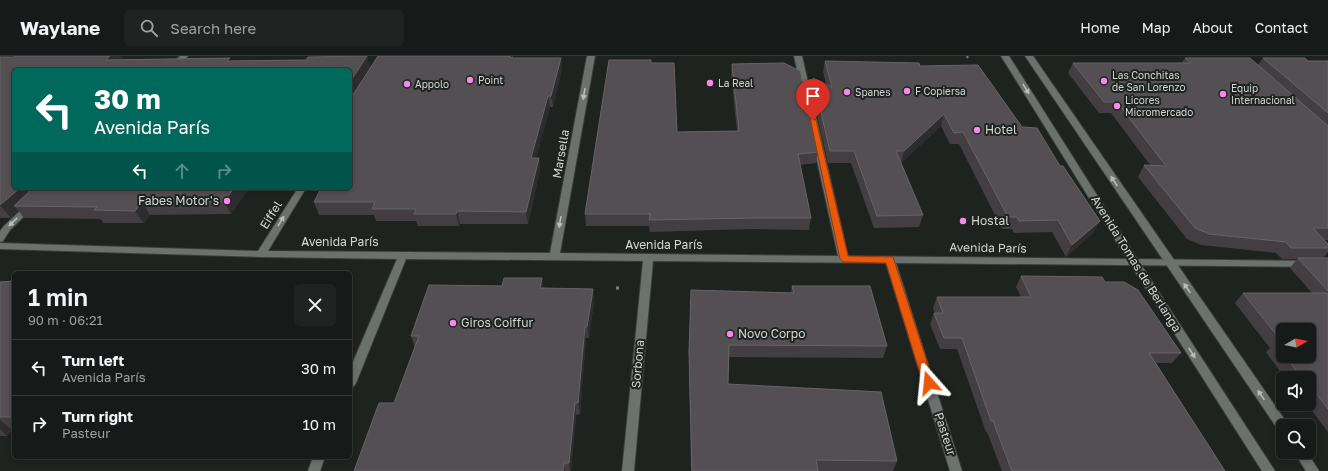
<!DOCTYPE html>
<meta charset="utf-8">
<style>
:root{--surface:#161a18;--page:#1f2321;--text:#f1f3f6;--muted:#9ea1a2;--line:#353837}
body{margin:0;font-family:"Golos Text",sans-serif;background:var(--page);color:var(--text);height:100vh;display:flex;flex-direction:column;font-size:15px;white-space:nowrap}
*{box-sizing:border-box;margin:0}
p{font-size:13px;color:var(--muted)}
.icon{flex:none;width:22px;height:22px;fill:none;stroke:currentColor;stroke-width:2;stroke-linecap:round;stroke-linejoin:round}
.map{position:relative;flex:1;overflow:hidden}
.drawer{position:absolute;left:12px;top:215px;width:340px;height:188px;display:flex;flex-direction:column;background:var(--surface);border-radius:6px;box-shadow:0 2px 6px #0003,0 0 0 1px var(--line)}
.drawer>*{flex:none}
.guide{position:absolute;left:12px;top:12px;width:340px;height:122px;border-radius:6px;box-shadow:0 2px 6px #0003,0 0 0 1px var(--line);background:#00695c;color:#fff;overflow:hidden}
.needle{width:26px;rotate:81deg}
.fabs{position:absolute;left:1276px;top:267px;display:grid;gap:8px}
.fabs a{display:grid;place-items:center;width:40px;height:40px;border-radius:6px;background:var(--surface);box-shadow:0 2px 6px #0003,0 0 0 1px var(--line);font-size:20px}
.pin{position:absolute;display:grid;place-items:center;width:34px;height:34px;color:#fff;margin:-41px -17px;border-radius:50% 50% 50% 0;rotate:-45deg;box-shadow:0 0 4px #0007}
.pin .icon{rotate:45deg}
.me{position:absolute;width:44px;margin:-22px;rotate:342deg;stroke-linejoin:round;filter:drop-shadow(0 0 3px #0008)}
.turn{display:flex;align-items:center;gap:14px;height:84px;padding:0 16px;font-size:18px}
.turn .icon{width:52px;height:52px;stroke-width:2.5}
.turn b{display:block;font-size:28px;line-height:34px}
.lanes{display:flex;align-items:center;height:38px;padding:0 16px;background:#0003;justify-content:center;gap:20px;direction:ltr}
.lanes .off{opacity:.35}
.round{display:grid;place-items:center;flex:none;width:42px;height:42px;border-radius:6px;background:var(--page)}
.head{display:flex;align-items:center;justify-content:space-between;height:68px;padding:0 16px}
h1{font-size:24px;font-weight:600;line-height:30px}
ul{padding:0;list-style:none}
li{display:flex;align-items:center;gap:12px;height:56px;padding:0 16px;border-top:1px solid var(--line)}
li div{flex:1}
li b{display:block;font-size:15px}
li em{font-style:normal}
header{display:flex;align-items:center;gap:24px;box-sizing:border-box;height:56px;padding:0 20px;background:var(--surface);border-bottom:1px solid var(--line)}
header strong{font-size:19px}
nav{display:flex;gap:22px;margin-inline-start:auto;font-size:14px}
.search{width:280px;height:36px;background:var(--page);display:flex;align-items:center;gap:10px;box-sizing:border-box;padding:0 14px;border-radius:6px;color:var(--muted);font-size:15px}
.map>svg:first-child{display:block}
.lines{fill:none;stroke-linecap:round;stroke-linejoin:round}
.minor-casing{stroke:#393d3b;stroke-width:2}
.tertiary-casing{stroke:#393d3b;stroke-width:2}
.path-far1{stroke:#7b7f7d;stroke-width:2;stroke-dasharray:2.5 1.5;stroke-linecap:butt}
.path{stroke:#7b7f7d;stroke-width:3;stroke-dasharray:3.5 2;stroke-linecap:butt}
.minor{fill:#6b716d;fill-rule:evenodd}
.tertiary{fill:#6b716d;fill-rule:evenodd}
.wall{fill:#433e42;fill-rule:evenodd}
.shaded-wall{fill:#2e2d2e}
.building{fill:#534f52;stroke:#676466}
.oneway{fill:#babebb}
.route{fill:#ea580c;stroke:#983908}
.poi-dot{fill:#f788ec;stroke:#1e2320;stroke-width:1.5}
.labels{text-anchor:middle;stroke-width:4;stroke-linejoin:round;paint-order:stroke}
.far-poi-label{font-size:10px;fill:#d4d7d5;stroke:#1e2320;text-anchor:start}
.poi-label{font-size:12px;fill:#d4d7d5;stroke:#1e2320;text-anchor:start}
.street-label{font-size:12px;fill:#d4d7d5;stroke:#1e2320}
</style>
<header>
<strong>Waylane</strong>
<div class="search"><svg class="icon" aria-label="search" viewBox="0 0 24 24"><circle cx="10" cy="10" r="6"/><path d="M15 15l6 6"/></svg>Search here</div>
<nav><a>Home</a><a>Map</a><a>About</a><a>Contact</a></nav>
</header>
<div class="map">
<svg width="1328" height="415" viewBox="0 0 1328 415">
<rect width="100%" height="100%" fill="#1e2320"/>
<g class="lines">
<defs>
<path id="minor" d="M180,0H188L174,14H166Z
M587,0H595L560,197L838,200L794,0H802L848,200L1328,205V211L896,207L962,415H950L886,207L653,205L634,415H622L643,205L406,203L356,327L354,330L350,332V313L397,203L261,201L0,193V187L258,195L298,132H306L268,195L550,197Z
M44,132H53L10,174L3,185L0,186V175L4,170Z
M313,401H325L320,415H308Z"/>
<path id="tertiary" d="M1001,0H1009L1138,204L1275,415H1262L1130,208Z
M1025,0H1033L1287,367L1289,370H1283V376L1279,375Z
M1294,396H1307L1319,415H1306Z"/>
</defs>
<use href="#minor" class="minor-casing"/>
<use href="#tertiary" class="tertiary-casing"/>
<path class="path-far1" d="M967,0L968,2"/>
<path class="path" d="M616,232H619"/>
<use href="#minor" class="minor"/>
<use href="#tertiary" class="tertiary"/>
</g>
<path class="wall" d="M367,0L370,12L352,42L513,0V2H561L562,13L553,51H550L536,102H539L540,114L528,168H460L459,170H418L416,165H376L374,159H319L314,146L350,132V14H14V132H249L231,158L150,159L144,167H103L101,163L24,162L18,154L11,162H0V1L232,5L306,4Z
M1185,2L1258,9L1263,2L1308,5H1328V184H1324L1328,188V196L1323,202H1328V376L1307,348H1309V322H1285L1266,296L1270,292L1235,247L1243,237H1312L1290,212L1297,203H1282L1276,197L1201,189L1187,183L1138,121L1144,109L1151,110L1111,57H1099L1068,17L1073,7H1182ZM1283,274L1309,300H1283Z
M825,5L920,10L1022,71L1060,110L1100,165L1093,177L1066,201L1052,176L1014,177L1012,173H1002L959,88H950L941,70L901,107L923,159L919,171L874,172L851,107H828L811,33L813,22L826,28L823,16Z
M651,7L677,76L737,75L731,18L732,8L818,96L816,107L800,109L811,162L809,174L752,173L650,176L649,170H586L585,158Z
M1021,220L1105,226L1181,297L1172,307H1156L1225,415H1002L987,376H986L957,293H940L930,268L934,257H935L933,252L937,241H1021L1016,231Z
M542,222L543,232L593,233L594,245L589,282H586L580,358L576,359L571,415H354L394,347L415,291L411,280L502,230Z
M14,225V374H12L7,380H0V226Z
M792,230L887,290L883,302L729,301L728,328L897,405L893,415H691L689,308L691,234L791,237Z"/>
<path class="shaded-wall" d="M110,0H122L124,4H106Z
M367,0L370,12L350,44V26Z
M561,2L562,13L553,51L551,40Z
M548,40L550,51L533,114L531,102Z
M944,58L941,70L901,107L904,95Z
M539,102L540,114L528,168L526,156Z
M20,132H42L14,150L18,154L11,162L0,149Z
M234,132H249L231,158L224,146Z
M142,146L150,159L144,167L135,155Z
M457,155L460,168L459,170L456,158Z
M1100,165L1093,177L1066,201L1072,189Z
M542,222L544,234L540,232Z
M593,233L594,245L589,282L587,271Z
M585,271L586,282L580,358L578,347Z
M575,347L576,359L571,415H570L569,407Z
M0,364L12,374L7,380L0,373Z
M564,407L565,415H563Z"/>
<path class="building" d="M16,0H110L106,4L230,2L227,5L306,4L308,1L367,0L350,26V14H14V132H20L0,149V1H14Z
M378,0H510V2H561L551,40H548L531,102H539L526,156L457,155L456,158H414L416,153H372L375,146H314L321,132H350V43L351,42Z
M1185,2H1250L1328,70V172H1313L1328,188V192H1291L1286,186L1209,178L1195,172L1144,109L1166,110L1117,46H1104L1073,7H1191Z
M1263,2H1305L1308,5H1328V57Z
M609,4H651V7H674L677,76L739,75L732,8L784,7L800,15L818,96L798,98L811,162H753L649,164L650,158H585Z
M825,5L919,7L920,10L978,9L1022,71L1037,72L1060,110H1063L1100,165L1072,189L1058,164L1019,165L1017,161H1008L963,76L954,77L944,58L904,95H896L923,159L877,160L854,95H830L813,22L832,31Z
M33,132H234L224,146H142L135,155L94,154L97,151L14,150Z
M1298,202H1328V235Z
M1021,220L1102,221L1105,226H1124L1138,234L1181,297H1149L1225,415H1012L993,365H991L962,282H944L934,257H943L937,241H1031Z
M504,222H542L540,232L593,233L587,271H585L578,347H575L569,407H564L563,415H354L379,347H394L419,280H411L429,229L502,230Z
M14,225V361H0V226Z
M792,230H870L887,290L729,289L728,328L881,336L897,405L816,404L818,415H692L689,296L691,234L794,237Z
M1243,237H1328V353L1309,328V322H1302L1285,300H1309V274H1283V297L1275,287H1283Z"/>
<defs><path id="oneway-solid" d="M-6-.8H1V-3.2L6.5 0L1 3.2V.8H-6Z"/></defs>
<g class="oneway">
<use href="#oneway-solid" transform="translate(1026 33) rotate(58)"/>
<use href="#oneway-solid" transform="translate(584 38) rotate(100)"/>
<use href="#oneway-solid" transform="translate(1114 125) rotate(-124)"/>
<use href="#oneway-solid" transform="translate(281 165) rotate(-59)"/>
<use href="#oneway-solid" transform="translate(13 166) rotate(136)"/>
<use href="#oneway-solid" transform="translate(560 166) rotate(100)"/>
<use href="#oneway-solid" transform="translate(1187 232) rotate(-125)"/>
<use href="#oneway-solid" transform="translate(1192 297) rotate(57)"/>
<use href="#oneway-solid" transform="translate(1261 339) rotate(-125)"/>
</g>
<path class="route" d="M810,62L816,64L848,200L893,201L934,327L932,330H925L923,327L886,207L844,206L840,203Z"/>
<g class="poi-dot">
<circle cx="470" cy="24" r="4"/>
<circle cx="1104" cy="25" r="4"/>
<circle cx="710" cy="27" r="4"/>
<circle cx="407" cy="28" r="4"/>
<circle cx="907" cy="35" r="4"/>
<circle cx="847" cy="36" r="4"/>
<circle cx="1223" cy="38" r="4"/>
<circle cx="1117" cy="50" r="4"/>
<circle cx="977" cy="74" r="4"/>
<circle cx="227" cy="145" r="4"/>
<circle cx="963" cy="165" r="4"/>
<circle cx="453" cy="267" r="4"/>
<circle cx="730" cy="278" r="4"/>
</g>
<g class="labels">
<g class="far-poi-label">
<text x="1112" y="23">Las Conchitas<tspan x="1112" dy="12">de San Lorenzo</tspan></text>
<text x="478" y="28">Point</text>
<text x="718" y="31">La Real</text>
<text x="415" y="32">Appolo</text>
<text x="1231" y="36">Equip<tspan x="1231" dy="12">Internacional</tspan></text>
<text x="915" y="39">F Copiersa</text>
<text x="855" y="40">Spanes</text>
<text x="1125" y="48">Licores<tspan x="1125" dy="12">Micromercado</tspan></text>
</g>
<g class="poi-label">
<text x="985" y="78">Hotel</text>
<text x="219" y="149" text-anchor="end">Fabes Motor's</text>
<text x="971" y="169">Hostal</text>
<text x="461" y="271">Giros Coiffur</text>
<text x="738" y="282">Novo Corpo</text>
</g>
<g class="street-label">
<text transform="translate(561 98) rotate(-80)" y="4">Marsella</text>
<text transform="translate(271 159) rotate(-58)" y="4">Eiffel</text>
<text x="340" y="190">Avenida París</text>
<text x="664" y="193">Avenida París</text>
<text transform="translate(988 192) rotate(1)" y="4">Avenida París</text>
<text transform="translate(1136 208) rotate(58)" y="4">Avenida Tomas de Berlanga</text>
<text transform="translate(638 308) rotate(-85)" y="4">Sorbona</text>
<text transform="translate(945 378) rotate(72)" y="4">Pasteur</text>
</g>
</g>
</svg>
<div class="fabs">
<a><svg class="needle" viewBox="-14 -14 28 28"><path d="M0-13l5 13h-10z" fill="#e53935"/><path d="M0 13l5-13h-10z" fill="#9ea1a2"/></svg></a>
<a><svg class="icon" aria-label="sound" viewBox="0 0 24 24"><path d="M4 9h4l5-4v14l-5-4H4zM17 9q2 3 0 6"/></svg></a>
<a><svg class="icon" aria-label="search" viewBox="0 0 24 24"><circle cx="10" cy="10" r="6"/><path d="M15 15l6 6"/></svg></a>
</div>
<div class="pin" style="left:813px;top:64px;background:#d93025"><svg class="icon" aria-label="arrive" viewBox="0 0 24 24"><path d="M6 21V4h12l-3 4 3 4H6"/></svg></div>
<svg class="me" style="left:929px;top:327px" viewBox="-20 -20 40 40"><path d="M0-17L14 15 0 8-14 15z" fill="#ea580c" stroke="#fff" stroke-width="4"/></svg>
<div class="guide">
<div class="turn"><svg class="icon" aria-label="left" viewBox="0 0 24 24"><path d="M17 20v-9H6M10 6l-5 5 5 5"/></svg><div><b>30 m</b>Avenida París</div></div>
<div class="lanes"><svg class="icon" aria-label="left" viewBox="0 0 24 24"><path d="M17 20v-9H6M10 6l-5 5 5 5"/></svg><svg class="icon off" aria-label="ahead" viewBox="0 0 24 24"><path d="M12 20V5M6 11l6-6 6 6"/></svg><svg class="icon off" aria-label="right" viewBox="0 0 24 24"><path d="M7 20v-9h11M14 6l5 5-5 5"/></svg></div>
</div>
<section class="drawer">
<div class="head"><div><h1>1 min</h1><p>90 m · 06:21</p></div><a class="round"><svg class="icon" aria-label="close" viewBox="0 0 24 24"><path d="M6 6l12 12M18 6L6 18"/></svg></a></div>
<ul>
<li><svg class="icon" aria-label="left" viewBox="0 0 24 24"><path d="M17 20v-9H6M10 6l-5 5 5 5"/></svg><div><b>Turn left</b><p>Avenida París</p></div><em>30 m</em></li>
<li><svg class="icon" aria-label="right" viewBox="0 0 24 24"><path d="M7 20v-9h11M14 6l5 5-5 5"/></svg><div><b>Turn right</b><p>Pasteur</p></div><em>10 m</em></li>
</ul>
</section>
</div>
